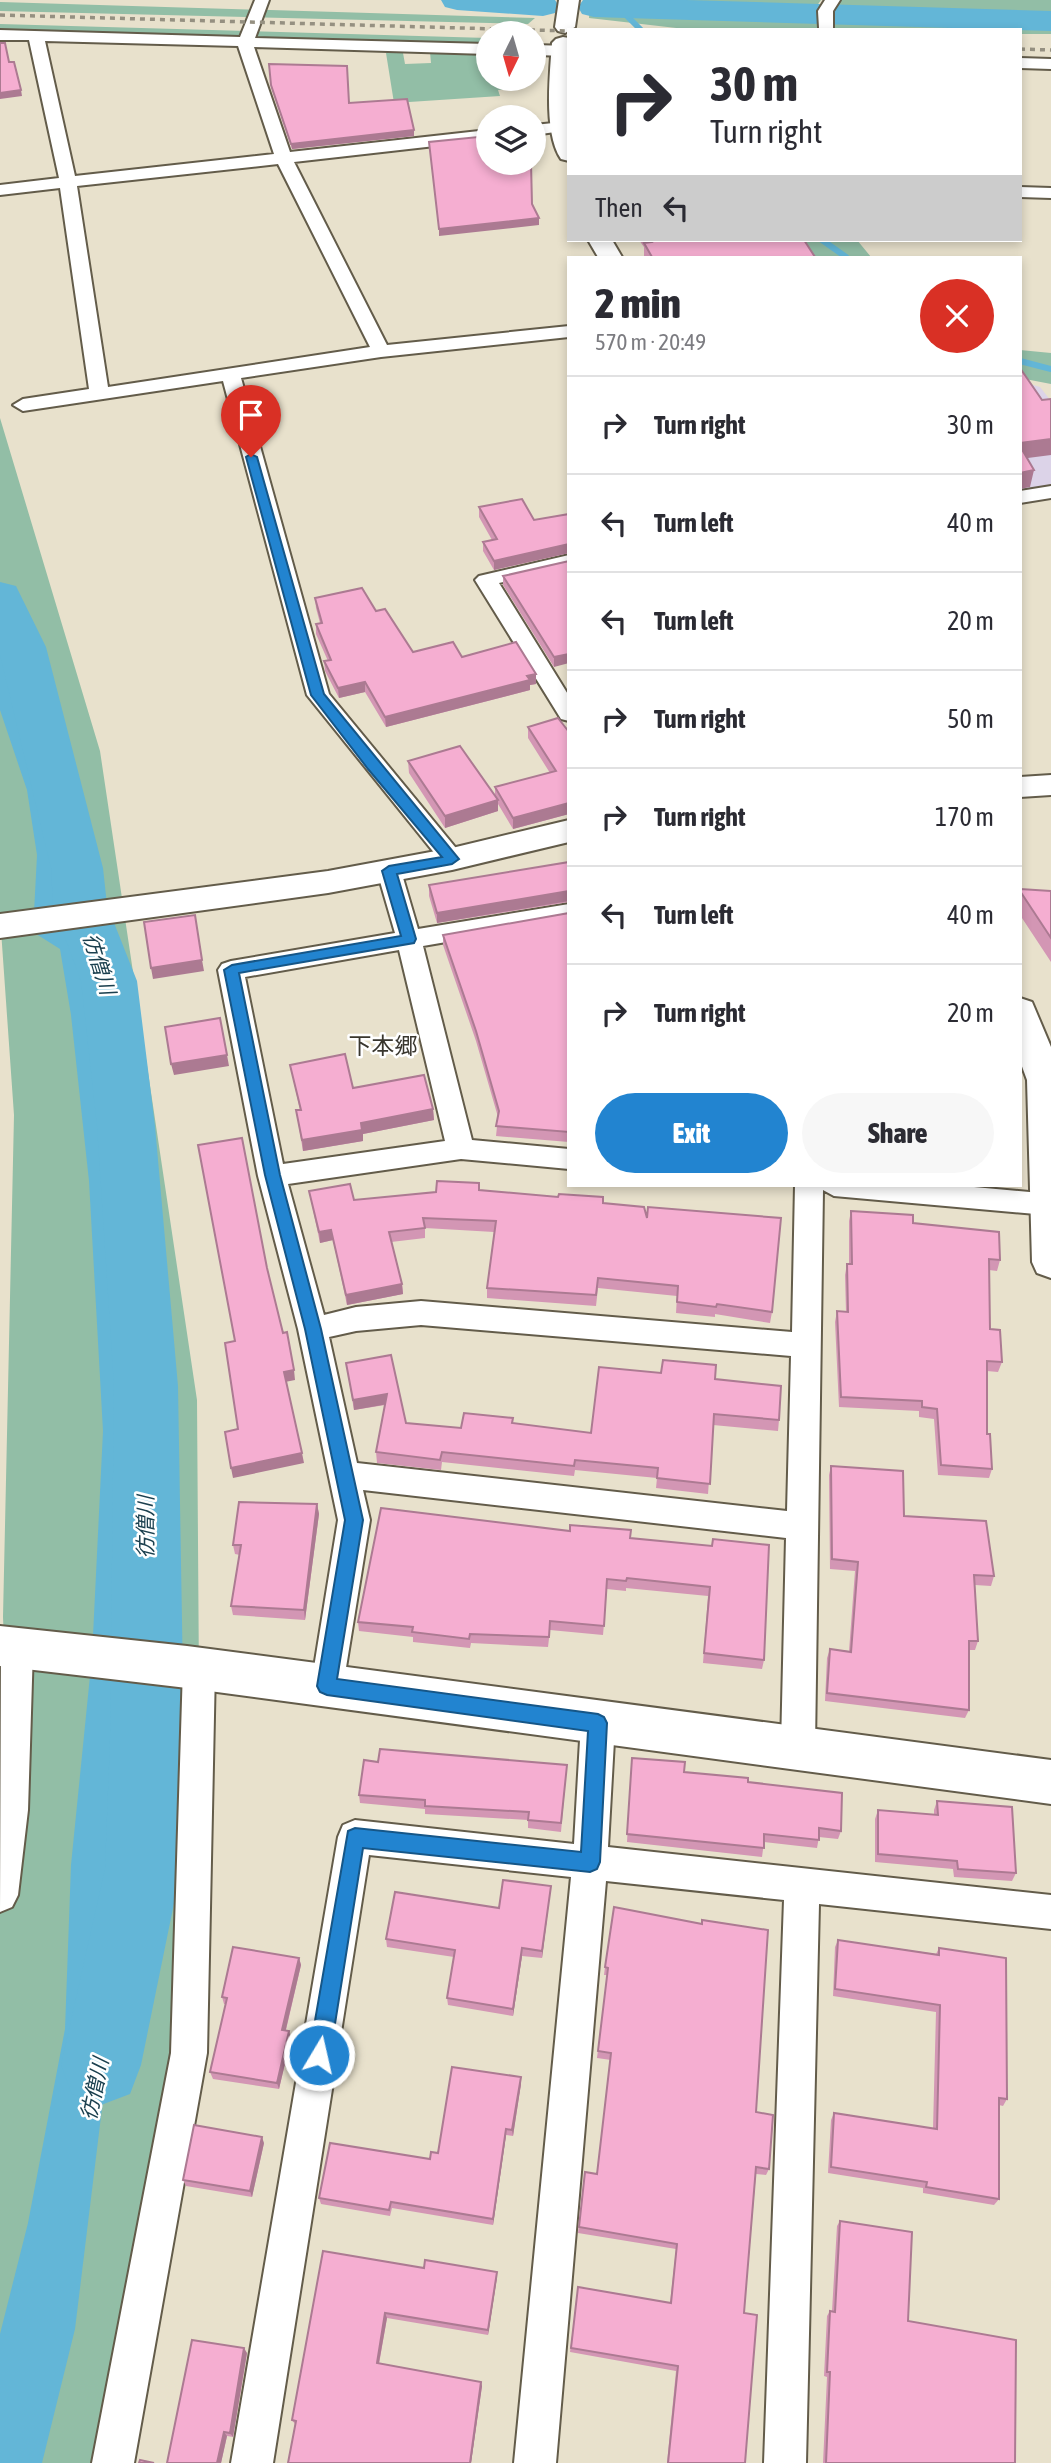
<!DOCTYPE html>
<meta charset="utf-8">
<style>
:root{--surface:#fff;--page:#f7f7f7;--text:#2b2b33;--muted:#7c7c81;--line:#e1e1e2;--accent:#2284d0}
body{margin:0;font-family:"Asap Condensed","Noto Sans JP",sans-serif;background:var(--page);color:var(--text);height:100vh;display:flex;flex-direction:column;font-size:26px;white-space:nowrap}
*{box-sizing:border-box;margin:0}
p{font-size:23px;color:var(--muted)}
.icon{flex:none;width:38px;height:38px;fill:none;stroke:currentColor;stroke-width:2;stroke-linecap:round;stroke-linejoin:round}
.map{position:relative;flex:1;overflow:hidden}
.panel{position:absolute;left:567px;top:256px;width:455px;height:931px;display:flex;flex-direction:column;background:var(--surface);border-radius:0px;box-shadow:0 4px 10px #0003}
.panel>*{flex:none}
.banner{position:absolute;left:567px;top:28px;width:455px;height:214px;border-radius:0px;box-shadow:0 4px 10px #0003;background:#fff;color:var(--text);overflow:hidden}
.needle{width:46px;rotate:185deg}
.tools{position:absolute;left:476px;top:21px;display:grid;gap:14px}
.tools a{display:grid;place-items:center;width:70px;height:70px;border-radius:50%;background:var(--surface);box-shadow:0 4px 10px #0003;font-size:35px}
.pin{position:absolute;display:grid;place-items:center;width:60px;height:60px;color:#fff;margin:-72px -30px;border-radius:50% 50% 50% 0;rotate:-45deg;box-shadow:0 0 7px #0007}
.pin .icon{rotate:45deg}
.me{position:absolute;width:77px;margin:-38px;rotate:9deg;stroke-linejoin:round;filter:drop-shadow(0 0 5px #0008)}
.turn{display:flex;align-items:center;gap:24px;height:147px;padding:0 28px;font-size:32px}
.turn .icon{width:91px;height:91px;stroke-width:2.5}
.turn b{display:block;font-size:49px;line-height:60px}
.then{display:flex;align-items:center;height:66px;padding:0 28px;background:#0003;gap:14px;font-size:26px}
.round{display:grid;place-items:center;flex:none;width:74px;height:74px;border-radius:37px;background:var(--page)}
.overview{display:flex;align-items:center;justify-content:space-between;height:119px;padding:0 28px}
h1{font-size:42px;font-weight:800;line-height:52px}
.cta{display:flex;gap:14px;margin-top:auto;padding:14px 28px}
.cta a{flex:1;height:80px;border-radius:42px;background:var(--accent);color:#fff;font-size:28px;font-weight:800;line-height:80px;text-align:center}
.cta a+a{background:var(--page);color:var(--text)}
ul{padding:0;list-style:none}
li{display:flex;align-items:center;gap:21px;height:98px;padding:0 28px;border-top:2px solid var(--line)}
li div{flex:1}
li b{display:block;font-size:26px}
li em{font-style:normal}
.map>svg:first-child{display:block}
.industrial{fill:#dcd3e8}
.green{fill:#92bea6}
.water{fill:#63b6d7}
.lines{fill:none;stroke-linecap:round;stroke-linejoin:round}
.stream{stroke:#63b6d7;stroke-width:6}
.river{fill:#63b6d7;fill-rule:evenodd}
.street-casing{stroke:#635c4a;stroke-width:4}
.secondary-casing{stroke:#635c4a;stroke-width:4}
.street{fill:#fff;fill-rule:evenodd}
.secondary{fill:#fff;fill-rule:evenodd}
.rail{stroke:#959081;stroke-width:3.5;stroke-dasharray:5 5;stroke-linecap:butt}
.wall{fill:#d396b4}
.shaded-wall{fill:#ac7a92}
.building{fill:#f5aed1;stroke:#ac7a92;stroke-width:2}
.route{fill:#2284d0;stroke:#165687;stroke-width:2}
.labels{text-anchor:middle;stroke-width:5;stroke-linejoin:round;paint-order:stroke}
.water-label{font-size:21px;font-style:italic;fill:#1b404f;stroke:#fff}
.quarter-label{font-size:23px;fill:#39362e;stroke:#fff}
</style>
<div class="map">
<svg width="1051" height="2463" viewBox="0 0 1051 2463">
<rect width="100%" height="100%" fill="#e8e1cc"/>
<path class="industrial" d="M1020,381L1040,387L1051,401V489L1020,493Z"/>
<path class="green" d="M590,0H821L816,7L747,5L1051,16V34H1020V30L685,29L589,18Z
M833,0H1051V13L828,7Z
M0,2L535,18L528,24L0,11Z
M0,24L488,38V47L0,35Z
M430,52L488,54V79H505L506,89L498,90L500,96L394,103L386,53H403L405,64L431,63Z
M794,240H857L871,257H807Z
M1020,350L1051,353V384L1020,378Z
M0,418L100,751L197,1400L199,1684L189,2053L113,2463H0V1872L11,1810L3,1617L14,1115L0,916Z"/>
<path class="water" d="M0,595L24,659L65,822L82,914L104,968L128,1153L146,1469L147,1719L133,1855L75,2329L42,2463H0V2334L28,2223L65,2029L71,1865L92,1656L103,1431L89,1181L71,1015L60,949L33,932L37,855L27,790L0,710Z"/>
<g class="lines">
<path class="stream" d="M593,0L592,5L620,9L641,30
M822,240L846,257
M1020,361L1051,369"/>
<path class="river" d="M441,0H555L559,6L555,13L543,16L457,10L445,7Z
M583,0H686L1051,11V31L594,17L582,14L578,7Z
M0,582L16,586L46,647L103,868L107,905L137,981L155,1126L178,1386L184,1739L181,1869L141,2065L130,2094L101,2105L72,2094L61,2065L105,1869L110,1739L114,1386L97,1126L81,981L53,905L51,868L0,655Z"/>
<defs>
<path id="street" d="M255,0H269L255,38L488,44V54L254,47L290,152L488,130V140L294,162L387,345L569,326V337L381,357L241,378L329,694L460,853L464,859L460,865L452,867L444,865L307,695L223,381L23,411L13,405L23,399L89,389L60,188L0,195V185L59,178L29,40H0V30L240,37ZM45,41L238,46L274,154L75,176ZM278,164L370,347L108,387L77,186Z
M825,0H840L833,11V30L819,28L818,11Z
M534,45L569,46V56L534,55Z
M1020,58L1051,59V69L1020,68Z
M563,122L569,124V130L534,135V125Z
M1020,187L1051,188V198L1020,197Z
M1051,486V498L1020,503V491Z
M569,555V567L499,583L569,696V721L561,719L475,580L479,576Z
M389,863L398,865L401,871L418,929L569,904V921L423,946L472,1140L569,1149V1169L461,1159L288,1184L324,1315L356,1307L421,1301L792,1332L795,1185H952L1051,1194V1214L1047,1215L834,1196L823,1190L815,1746L810,1757L798,1762L786,1757L781,1746L786,1538L363,1490L370,1520L343,1686L339,1697L327,1701L315,1697L311,1686L338,1520L298,1329L258,1176L218,970L222,964L231,961L395,933L377,871L380,865ZM399,950L445,1141L283,1164L245,977ZM421,1325L791,1356L787,1511L357,1463L329,1337L356,1331Z
M17,1633L28,1638L33,1648L28,1810L18,1895L12,1907L0,1912L1,1648L6,1638Z
M199,1653L211,1657L215,1668L207,2053L134,2463H92L171,2053L183,1668L187,1657Z
M598,1707L610,1712L615,1723L608,1847L1051,1895V1929L819,1904L806,2463H764L784,1900L606,1881L556,2463H514L571,1877L369,1855L273,2463H231L338,1837L343,1825L355,1820L574,1844L581,1723L586,1712Z"/>
<path id="secondary" d="M559,0H579L575,27L565,33L558,31L555,27Z
M563,37L569,38V161L561,159C543,133 550,73 552,43L556,39Z
M588,240H612L622,257H598Z
M1051,775V795L1020,797V777Z
M569,820V842L452,870L328,893L0,938V914L328,871L452,848Z
M1020,998L1032,1002L1051,1047V1278L1037,1273L1032,1262L1027,1080L1020,1061Z
M0,1626L187,1646L1051,1760V1804L187,1688L0,1666Z"/>
</defs>
<use href="#street" class="street-casing"/>
<use href="#secondary" class="secondary-casing"/>
<use href="#street" class="street"/>
<use href="#secondary" class="secondary"/>
<path class="rail" d="M0,15L569,31
M1020,49L1051,50"/>
</g>
<path class="wall" d="M269,64L349,103L414,130V136L292,149L272,90Z
M639,240H804L815,257H644V247Z
M479,507L534,520L569,514V553L494,570L483,551V542L492,540L479,517Z
M569,561L554,667L503,585V576Z
M315,598L376,611L413,652L462,657L536,674V684L530,685V690L386,727L365,692L339,698L325,671L324,661H328L316,634V624L320,623L316,608Z
M528,727L569,732V814L513,829L498,804V811L445,828L409,773L408,761L495,795V787L550,773L528,738Z
M569,862V902L437,923L429,896V885Z
M1020,889L1051,891V962L1020,915Z
M569,913V1142L496,1136L498,1117L476,1041L443,945V935Z
M290,1065L353,1088L433,1109L434,1120L363,1134V1141L303,1151L296,1110H300Z
M309,1191L354,1200L480,1191L603,1203L647,1217L772,1312L770,1323L715,1314V1317L676,1313L677,1296L598,1288L596,1306L487,1298V1288L494,1232L425,1228V1238L391,1242L402,1284L403,1294L347,1305L333,1240L320,1243Z
M851,1211L913,1223L1000,1260L997,1271L989,1270L990,1329L1002,1362L998,1372L987,1371V1434L992,1469L989,1478L938,1475L934,1419L919,1417V1411L839,1407L835,1322L837,1311L846,1312L845,1275L847,1264H849V1221Z
M346,1363L406,1423L461,1428L513,1418V1423L591,1433L715,1379L779,1420L778,1431L713,1425L708,1494L656,1488L657,1478L575,1470L574,1476L442,1462L441,1470L377,1463L376,1452L385,1405L354,1410Z
M831,1466L994,1576L991,1586L975,1585L978,1641L975,1650H969V1710L965,1718L825,1701L827,1658L830,1649L849,1651L855,1571L830,1569L829,1475Z
M317,1504L319,1514L305,1620L233,1615L231,1606L240,1555L235,1554L233,1545Z
M630,1538L712,1546L764,1660L762,1669L703,1663L708,1596L626,1588V1591L607,1589L603,1635L550,1630L548,1647L471,1643L470,1648L413,1642V1637L359,1631L358,1622Z
M632,1758L684,1772L748,1782L841,1831L838,1839L819,1837L817,1848L764,1842L762,1857L627,1842Z
M378,1762L567,1765L561,1832L528,1828V1820L425,1814V1809L360,1803L359,1795Z
M937,1801L1016,1873L1012,1881L954,1877L953,1869L875,1862V1819L878,1810L934,1815V1810Z
M550,1894L542,1958L522,1956L513,2016L448,2005L447,1998L454,1957L387,1947L386,1939Z
M614,1907L756,2112L769,2169L766,2175L756,2174L744,2313L745,2463H667L676,2371L570,2352L578,2287L670,2303L676,2249L578,2233L585,2172L597,2174L611,2060L597,2058L607,1975H604L605,1967Z
M838,1940L936,1954L939,1948L1007,2099L1003,2106L999,2105V2199L994,2205L923,2193V2188L828,2173L831,2120L834,2113L933,2129L936,2012L833,1996L835,1947Z
M299,1958L301,1965L286,2030L291,2038L279,2089L213,2079L210,2072L226,2004H224L222,1997Z
M521,2084L513,2136L506,2135L493,2225L392,2208L390,2216L321,2204L319,2198L430,2159Z
M264,2143L252,2197L186,2186L183,2180Z
M840,2221L908,2321L1015,2463H823L827,2377L824,2376L827,2316L830,2311H832L837,2226Z
M424,2268L497,2277L488,2335L387,2318L379,2364L482,2386L471,2463H288L295,2424L292,2420Z
M247,2353L233,2437L227,2436L221,2463H167Z"/>
<path class="shaded-wall" d="M21,90L22,96L0,99V93Z
M414,130V136L292,149L291,144Z
M539,218V225L439,236V229Z
M1051,439V455L1020,459V443Z
M1034,470L1030,487L1020,489V473Z
M569,544V553L494,570V561Z
M569,654V663L554,667V657Z
M536,674V684L530,685V690L386,727L385,717Z
M365,682V692L339,698L338,688Z
M498,800V811L445,828V816Z
M569,803V814L513,829V818Z
M569,891V901L437,923V913Z
M202,960L204,971L153,979L151,968Z
M227,1055L229,1066L174,1075L171,1064Z
M433,1109L434,1120L363,1134V1141L303,1151L302,1140L361,1123Z
M331,1230L333,1240L320,1243L319,1232Z
M402,1284L403,1294L347,1305L346,1295Z
M294,1370L295,1380L285,1382L284,1372Z
M387,1394L388,1404L354,1410L353,1400Z
M302,1453L304,1463L233,1478L231,1468Z
M317,1504L319,1514L305,1620L304,1610Z
M551,1886L542,1958V1951Z
M522,1948V1956L513,2016V2009Z
M299,1958L301,1965L284,2037L282,2030Z
M289,2031L291,2038L279,2089L277,2083Z
M521,2077V2084L513,2136L512,2130Z
M506,2129V2135L493,2225V2219Z
M262,2137L264,2143L252,2197L250,2191Z
M497,2272V2277L488,2335V2330Z
M385,2313L387,2318L378,2368L377,2363Z
M244,2348L247,2353L233,2437L230,2433Z
M481,2382L482,2386L471,2463H470Z
M224,2432L227,2436L221,2463H217Z"/>
<path class="building" d="M0,43H5L9,62H14L21,90L0,93Z
M269,64L347,66L349,103L407,99L414,130L291,144L271,85Z
M488,136V163H531L532,204L539,218L439,229L429,142Z
M651,240H804L815,257H652L644,243L652,242Z
M1020,368L1042,400L1051,399V439L1020,443Z
M1020,446L1034,470L1020,473Z
M522,499L534,520L569,514V544L494,561L483,542L497,539L479,507Z
M569,561V654L554,657L503,576Z
M362,588L376,611L385,609L413,652L453,642L462,657L516,642L536,674L527,676L530,680L385,717L365,682L338,688L324,661L331,660L316,624L322,623L315,598Z
M558,718L569,732V803L513,818L495,787L556,771L528,727Z
M460,746L498,800L445,816L408,761Z
M569,862V891L437,913L429,885Z
M1020,889L1051,891V938L1020,891Z
M569,913V1132L496,1126L499,1111L476,1031L443,935Z
M195,915L202,960L151,968L144,922Z
M220,1018L227,1055L171,1064L165,1027Z
M345,1054L353,1088L424,1075L433,1109L361,1123L362,1130L302,1140L296,1110H301L290,1065Z
M242,1138L267,1268L283,1333L287,1332L294,1370L284,1372L302,1453L231,1468L225,1432L238,1429L225,1343L235,1341L198,1145Z
M437,1181L479,1183V1190L558,1197L559,1194L603,1197V1203L644,1207L647,1218L648,1207L781,1218L772,1312L717,1304L716,1307L677,1302L678,1286L598,1278L596,1295L487,1288L496,1221L423,1218L425,1228L389,1232L402,1284L346,1295L331,1230L319,1232L309,1191L350,1184L354,1200L436,1192Z
M851,1211L913,1215V1223L999,1232L1000,1260L989,1259L990,1329L1000,1330L1002,1362L987,1361V1434H990L992,1469L941,1465L937,1409L922,1407V1401L841,1397L837,1311L848,1312L847,1264H852Z
M391,1355L406,1423L461,1428L464,1413L513,1418L512,1423L591,1433L599,1367L661,1373L663,1360L716,1365L715,1379L781,1386L779,1420L714,1414L710,1484L657,1478L658,1468L575,1460L574,1466L442,1452L440,1460L376,1452L387,1394L353,1400L346,1363Z
M831,1466L903,1471L904,1516L986,1521L994,1576L974,1575L978,1641H969V1710L827,1693L830,1649L851,1652L858,1562L832,1559Z
M239,1502L317,1504L304,1610L231,1606L241,1545H233Z
M381,1508L570,1531V1525L631,1530L630,1538L712,1546L713,1539L769,1545L764,1660L704,1653L710,1587L627,1578L626,1581L607,1579L604,1626L550,1621L549,1637L470,1634L469,1639L412,1632L413,1627L358,1622Z
M380,1749L567,1765L561,1823L528,1820L529,1812L425,1806V1800L359,1795L364,1760L378,1762Z
M632,1758L685,1762L684,1772L748,1778V1782L842,1793L841,1831L819,1828V1840L764,1834V1848L627,1834Z
M937,1801L1012,1807L1016,1873L958,1869L957,1861L878,1854V1810L938,1815Z
M503,1880L551,1886L542,1951L522,1948L513,2009L447,1998L455,1950L386,1939L395,1892L499,1908Z
M614,1907L702,1924V1920L768,1930L756,2112L773,2115L769,2169L756,2167L744,2313L757,2315L745,2463H668L678,2366L571,2348L578,2287L671,2303L677,2244L579,2227L585,2172L597,2174L611,2053L598,2051L608,1968L605,1967Z
M838,1940L939,1955V1948L1006,1958L1007,2099L999,2098V2199L926,2187L927,2182L831,2167L834,2113L937,2129L940,2005L835,1989Z
M233,1947L299,1958L282,2030L289,2031L277,2083L210,2072L227,1998L222,1997Z
M452,2067L521,2077L512,2130L506,2129L493,2219L391,2202L389,2210L319,2198L330,2143L430,2159L431,2152L438,2153Z
M194,2125L262,2137L250,2191L183,2180Z
M840,2221L912,2232L908,2321L1016,2340L1015,2463H826L830,2372H827L830,2311L835,2312Z
M323,2251L424,2268L425,2260L497,2272L488,2330L385,2313L377,2363L481,2382L470,2463H288L296,2421L292,2420Z
M192,2340L244,2348L230,2433L224,2432L217,2463H167Z
M140,2460L154,2463H139Z"/>
<path class="route" d="M251,454L257,457L324,694L459,859L452,864L397,874L416,939L414,943L239,973L280,1175L321,1329L363,1520L337,1679L598,1714L604,1717L607,1723L600,1862L597,1869L590,1872L363,1848L330,2055L327,2062L319,2065L312,2062L309,2055L348,1831L355,1828L581,1852L588,1731L327,1695L320,1692L317,1686L345,1520L305,1329L265,1175L224,970L232,965L401,936L382,871L389,866L442,857L368,769L311,695L246,457Z"/>
<g class="labels">
<g class="water-label">
<text transform="translate(99 964) rotate(73)" y="7">彷僧川</text>
<text transform="translate(146 1527) rotate(-90)" y="7">彷僧川</text>
<text transform="translate(95 2089) rotate(-78)" y="7">彷僧川</text>
</g>
<g class="quarter-label">
<text x="383" y="1054">下本郷</text>
</g>
</g>
</svg>
<div class="tools">
<a><svg class="needle" viewBox="-14 -14 28 28"><path d="M0-13l5 13h-10z" fill="#e53935"/><path d="M0 13l5-13h-10z" fill="#7c7c81"/></svg></a>
<a><svg class="icon" aria-label="layers" viewBox="0 0 24 24"><path d="M12 4l9 5-9 5-9-5zM3 14l9 5 9-5"/></svg></a>
</div>
<div class="pin" style="left:251px;top:457px;background:#d93025"><svg class="icon" aria-label="arrive" viewBox="0 0 24 24"><path d="M6 21V4h12l-3 4 3 4H6"/></svg></div>
<svg class="me" style="left:319px;top:2055px" viewBox="-20 -20 40 40"><circle r="17" fill="#2284d0" stroke="#fff" stroke-width="3"/><path d="M0-11L8 9 0 5-8 9z" fill="#fff"/></svg>
<div class="banner">
<div class="turn"><svg class="icon" aria-label="right" viewBox="0 0 24 24"><path d="M7 20v-9h11M14 6l5 5-5 5"/></svg><div><b>30 m</b>Turn right</div></div>
<div class="then">Then<svg class="icon" aria-label="left" viewBox="0 0 24 24"><path d="M17 20v-9H6M10 6l-5 5 5 5"/></svg></div>
</div>
<section class="panel">
<div class="overview"><div><h1>2 min</h1><p>570 m · 20:49</p></div><a class="round" style="background:#d93025;color:#fff"><svg class="icon" aria-label="close" viewBox="0 0 24 24"><path d="M6 6l12 12M18 6L6 18"/></svg></a></div>
<ul>
<li><svg class="icon" aria-label="right" viewBox="0 0 24 24"><path d="M7 20v-9h11M14 6l5 5-5 5"/></svg><div><b>Turn right</b></div><em>30 m</em></li>
<li><svg class="icon" aria-label="left" viewBox="0 0 24 24"><path d="M17 20v-9H6M10 6l-5 5 5 5"/></svg><div><b>Turn left</b></div><em>40 m</em></li>
<li><svg class="icon" aria-label="left" viewBox="0 0 24 24"><path d="M17 20v-9H6M10 6l-5 5 5 5"/></svg><div><b>Turn left</b></div><em>20 m</em></li>
<li><svg class="icon" aria-label="right" viewBox="0 0 24 24"><path d="M7 20v-9h11M14 6l5 5-5 5"/></svg><div><b>Turn right</b></div><em>50 m</em></li>
<li><svg class="icon" aria-label="right" viewBox="0 0 24 24"><path d="M7 20v-9h11M14 6l5 5-5 5"/></svg><div><b>Turn right</b></div><em>170 m</em></li>
<li><svg class="icon" aria-label="left" viewBox="0 0 24 24"><path d="M17 20v-9H6M10 6l-5 5 5 5"/></svg><div><b>Turn left</b></div><em>40 m</em></li>
<li><svg class="icon" aria-label="right" viewBox="0 0 24 24"><path d="M7 20v-9h11M14 6l5 5-5 5"/></svg><div><b>Turn right</b></div><em>20 m</em></li>
</ul>
<div class="cta"><a>Exit</a><a>Share</a></div>
</section>
</div>
